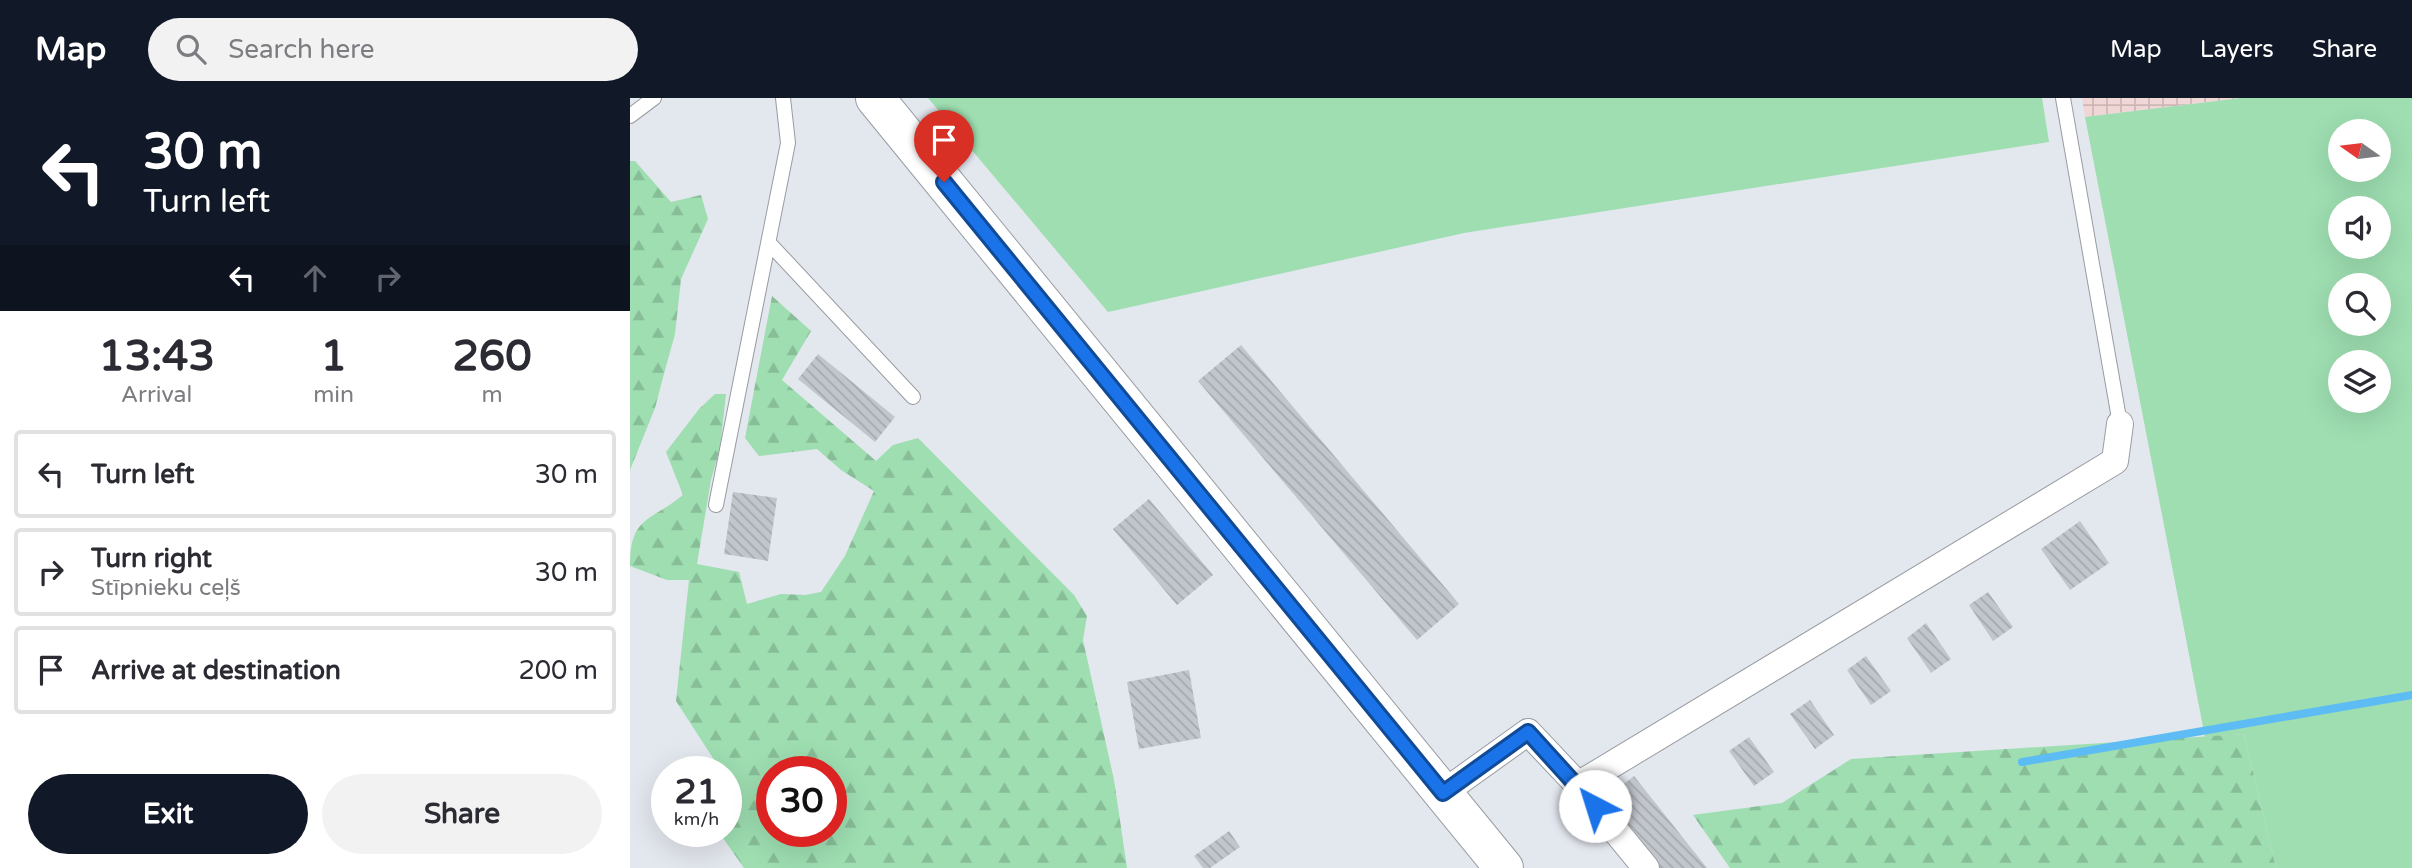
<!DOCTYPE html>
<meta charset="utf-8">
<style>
:root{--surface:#fff;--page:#f2f2f3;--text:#2b2b33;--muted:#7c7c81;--line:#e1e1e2;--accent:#111827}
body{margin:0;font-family:"Varela Round",sans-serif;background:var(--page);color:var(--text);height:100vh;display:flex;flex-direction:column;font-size:26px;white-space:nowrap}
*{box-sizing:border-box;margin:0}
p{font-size:23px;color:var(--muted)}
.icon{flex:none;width:38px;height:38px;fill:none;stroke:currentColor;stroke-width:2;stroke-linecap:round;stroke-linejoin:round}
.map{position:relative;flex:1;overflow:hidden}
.side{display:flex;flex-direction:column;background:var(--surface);width:630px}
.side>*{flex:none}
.hud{background:#111827;color:#fff;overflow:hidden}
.needle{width:46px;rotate:284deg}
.fabs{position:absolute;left:1698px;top:21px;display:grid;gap:14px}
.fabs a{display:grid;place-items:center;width:63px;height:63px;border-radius:50%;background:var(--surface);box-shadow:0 7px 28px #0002;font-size:35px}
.speed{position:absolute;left:21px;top:658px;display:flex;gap:14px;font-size:35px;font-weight:700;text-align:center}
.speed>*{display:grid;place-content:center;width:91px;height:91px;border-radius:50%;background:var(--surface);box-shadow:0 7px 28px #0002;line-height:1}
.speed small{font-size:18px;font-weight:400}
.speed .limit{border:10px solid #d22;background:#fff;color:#111}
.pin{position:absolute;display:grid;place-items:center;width:60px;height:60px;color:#fff;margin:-72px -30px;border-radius:50% 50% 50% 0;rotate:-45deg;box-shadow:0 0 7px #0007}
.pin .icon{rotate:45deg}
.me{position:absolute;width:77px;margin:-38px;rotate:320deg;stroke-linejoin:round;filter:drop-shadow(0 0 5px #0008)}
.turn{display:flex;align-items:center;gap:24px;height:147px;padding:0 28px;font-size:32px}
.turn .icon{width:91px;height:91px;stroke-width:2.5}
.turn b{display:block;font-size:49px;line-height:60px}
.lanes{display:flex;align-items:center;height:66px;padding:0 28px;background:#0003;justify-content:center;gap:35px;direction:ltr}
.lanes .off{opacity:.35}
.eta{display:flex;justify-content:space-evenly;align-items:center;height:119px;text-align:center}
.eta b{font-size:42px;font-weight:800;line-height:49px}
.button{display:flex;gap:14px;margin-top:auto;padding:14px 28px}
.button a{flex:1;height:80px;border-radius:42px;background:var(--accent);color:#fff;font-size:28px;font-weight:800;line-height:80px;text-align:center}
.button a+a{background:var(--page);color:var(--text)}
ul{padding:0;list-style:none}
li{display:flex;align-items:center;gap:21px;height:88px;margin:0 14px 10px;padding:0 14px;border:4px solid var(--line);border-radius:7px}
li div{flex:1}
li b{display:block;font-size:26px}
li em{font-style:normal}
header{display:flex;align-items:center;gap:42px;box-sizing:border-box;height:98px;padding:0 35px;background:var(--accent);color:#fff}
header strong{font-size:33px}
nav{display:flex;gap:38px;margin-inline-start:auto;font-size:24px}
.search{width:490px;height:63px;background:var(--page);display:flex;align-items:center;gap:18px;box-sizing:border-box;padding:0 24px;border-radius:38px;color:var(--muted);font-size:26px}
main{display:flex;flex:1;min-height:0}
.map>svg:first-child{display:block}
.industrial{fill:url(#industrial-grid)}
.green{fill:#9edeb1;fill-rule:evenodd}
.forest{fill:url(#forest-firs);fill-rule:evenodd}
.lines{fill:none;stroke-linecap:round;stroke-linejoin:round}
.stream{stroke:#5dbcf4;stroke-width:8}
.building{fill:url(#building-back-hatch)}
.lane-casing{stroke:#989ca2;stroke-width:16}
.street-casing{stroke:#989ca2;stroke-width:28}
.secondary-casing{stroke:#989ca2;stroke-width:40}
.lane{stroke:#fff;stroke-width:14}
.street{stroke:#fff;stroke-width:26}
.secondary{stroke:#fff;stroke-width:38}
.route-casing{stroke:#114b97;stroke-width:18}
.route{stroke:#1a73e8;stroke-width:12}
</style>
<header>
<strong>Map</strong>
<div class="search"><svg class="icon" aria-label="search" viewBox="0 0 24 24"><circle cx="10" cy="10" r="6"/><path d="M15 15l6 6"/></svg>Search here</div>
<nav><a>Map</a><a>Layers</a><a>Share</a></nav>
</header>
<main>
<section class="side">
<div class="hud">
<div class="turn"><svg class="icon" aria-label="left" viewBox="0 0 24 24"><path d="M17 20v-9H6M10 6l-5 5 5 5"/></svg><div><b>30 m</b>Turn left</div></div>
<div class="lanes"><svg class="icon" aria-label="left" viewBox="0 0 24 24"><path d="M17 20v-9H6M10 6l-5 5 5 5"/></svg><svg class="icon off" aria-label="ahead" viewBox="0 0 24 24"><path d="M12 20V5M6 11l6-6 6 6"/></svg><svg class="icon off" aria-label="right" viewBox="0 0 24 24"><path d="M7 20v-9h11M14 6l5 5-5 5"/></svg></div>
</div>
<div class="eta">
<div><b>13:43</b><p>Arrival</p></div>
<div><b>1</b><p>min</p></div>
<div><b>260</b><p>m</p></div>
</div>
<ul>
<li><svg class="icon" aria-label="left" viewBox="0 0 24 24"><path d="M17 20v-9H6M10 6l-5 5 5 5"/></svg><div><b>Turn left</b></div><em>30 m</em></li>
<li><svg class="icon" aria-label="right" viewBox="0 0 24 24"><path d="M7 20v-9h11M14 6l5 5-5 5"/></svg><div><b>Turn right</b><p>Stīpnieku ceļš</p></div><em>30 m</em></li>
<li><svg class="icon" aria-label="arrive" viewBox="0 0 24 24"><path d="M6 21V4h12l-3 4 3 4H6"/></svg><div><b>Arrive at destination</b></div><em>200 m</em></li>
</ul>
<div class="button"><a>Exit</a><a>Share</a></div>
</section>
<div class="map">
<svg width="1782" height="770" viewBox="0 0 1782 770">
<defs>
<pattern id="industrial-grid" width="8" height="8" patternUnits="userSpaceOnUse" patternTransform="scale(1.75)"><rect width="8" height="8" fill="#f0d6d5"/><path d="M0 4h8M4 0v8" fill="none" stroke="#cdb7b6"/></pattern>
<pattern id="forest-firs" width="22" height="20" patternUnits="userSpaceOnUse" patternTransform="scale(1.75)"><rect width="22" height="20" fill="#9edeb1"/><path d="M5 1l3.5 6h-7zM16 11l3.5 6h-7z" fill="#87bd97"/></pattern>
<pattern id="building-back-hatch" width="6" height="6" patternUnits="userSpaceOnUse" patternTransform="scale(1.75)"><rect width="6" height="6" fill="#c1c5cc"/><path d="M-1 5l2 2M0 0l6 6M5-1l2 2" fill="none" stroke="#a5a8ae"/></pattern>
</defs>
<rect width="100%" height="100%" fill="#e3e7ee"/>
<path class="industrial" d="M1452,0H1611L1455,19Z"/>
<path class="green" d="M298,0H1412L1419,44L834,135L478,214Z
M1611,0H1782V770H1646L1614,636L1575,639L1455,19ZM1710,33H1748V72H1710ZM1710,110H1748V149H1710ZM1710,187H1748V226H1710ZM1710,264H1748V303H1710Z"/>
<path class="forest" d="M0,63H5L41,104L71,97L78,121L51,181L45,236L35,272L25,310L0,372Z
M142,198L181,233L152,282L246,363L263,347L288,340L444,497L457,518L453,542L484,682L497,770H114L88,733H96V700L100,691L96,674H92L46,603L59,482H37L0,468C0,418 20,424 53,397L36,354L69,311L85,296H96L90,350L81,382L67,466L109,474L117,506L151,496L175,497L191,494L215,458L244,393L211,372L187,351L129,358L115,340ZM142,674H201V733H142Z
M1614,636L1646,770H1100L1063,717L1152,705L1221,661Z"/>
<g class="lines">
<path class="stream" d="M1392,664L1782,597"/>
</g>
<path class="building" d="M611,247L829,506L787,542L568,283Z
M188,256L265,319L245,344L168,281Z
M103,394L147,400L138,463L94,456Z
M519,401L583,477L547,507L483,431Z
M1450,423L1479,465L1440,492L1411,451Z
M1358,494L1383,529L1363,543L1339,507Z
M1296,525L1321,561L1301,575L1277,540Z
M1236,558L1261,593L1241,607L1217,572Z
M559,572L571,640L509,651L497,584Z
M1180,602L1204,637L1185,651L1160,616Z
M1119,639L1144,674L1124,688L1099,653Z
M1004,678L1077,770H1030L975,701Z
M599,733L610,749L580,770H573L564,758Z"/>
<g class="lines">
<defs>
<path id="lane" d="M1433,0L1490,326
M0,18L24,0
M139,145L283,299
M86,407L158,45L153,0"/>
<path id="street" d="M813,695L898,634L948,687
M1016,770L948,687L1485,363L1490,326"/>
<path id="secondary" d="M245,0L874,770"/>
</defs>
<use href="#lane" class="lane-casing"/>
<use href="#street" class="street-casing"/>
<use href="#secondary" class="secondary-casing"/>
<use href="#lane" class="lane"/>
<use href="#street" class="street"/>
<use href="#secondary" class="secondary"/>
</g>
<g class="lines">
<defs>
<path id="route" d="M314,84L813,695L898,634L965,708"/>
</defs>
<use href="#route" class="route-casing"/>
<use href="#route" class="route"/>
</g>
</svg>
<div class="fabs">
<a><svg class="needle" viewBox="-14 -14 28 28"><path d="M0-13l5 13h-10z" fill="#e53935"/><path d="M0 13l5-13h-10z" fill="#7c7c81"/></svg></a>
<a><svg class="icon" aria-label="sound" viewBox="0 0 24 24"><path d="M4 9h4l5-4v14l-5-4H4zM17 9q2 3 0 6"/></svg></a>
<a><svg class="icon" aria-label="search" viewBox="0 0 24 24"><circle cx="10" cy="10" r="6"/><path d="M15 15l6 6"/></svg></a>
<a><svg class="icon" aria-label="layers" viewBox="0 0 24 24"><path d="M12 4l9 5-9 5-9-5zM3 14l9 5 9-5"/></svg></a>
</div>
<div class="speed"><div>21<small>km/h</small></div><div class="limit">30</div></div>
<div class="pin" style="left:314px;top:84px;background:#d93025"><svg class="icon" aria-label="arrive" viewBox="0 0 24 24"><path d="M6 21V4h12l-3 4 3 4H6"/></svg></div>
<svg class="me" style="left:965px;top:708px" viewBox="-20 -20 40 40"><circle r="19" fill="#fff"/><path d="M0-13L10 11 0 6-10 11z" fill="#1a73e8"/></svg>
</div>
</main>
